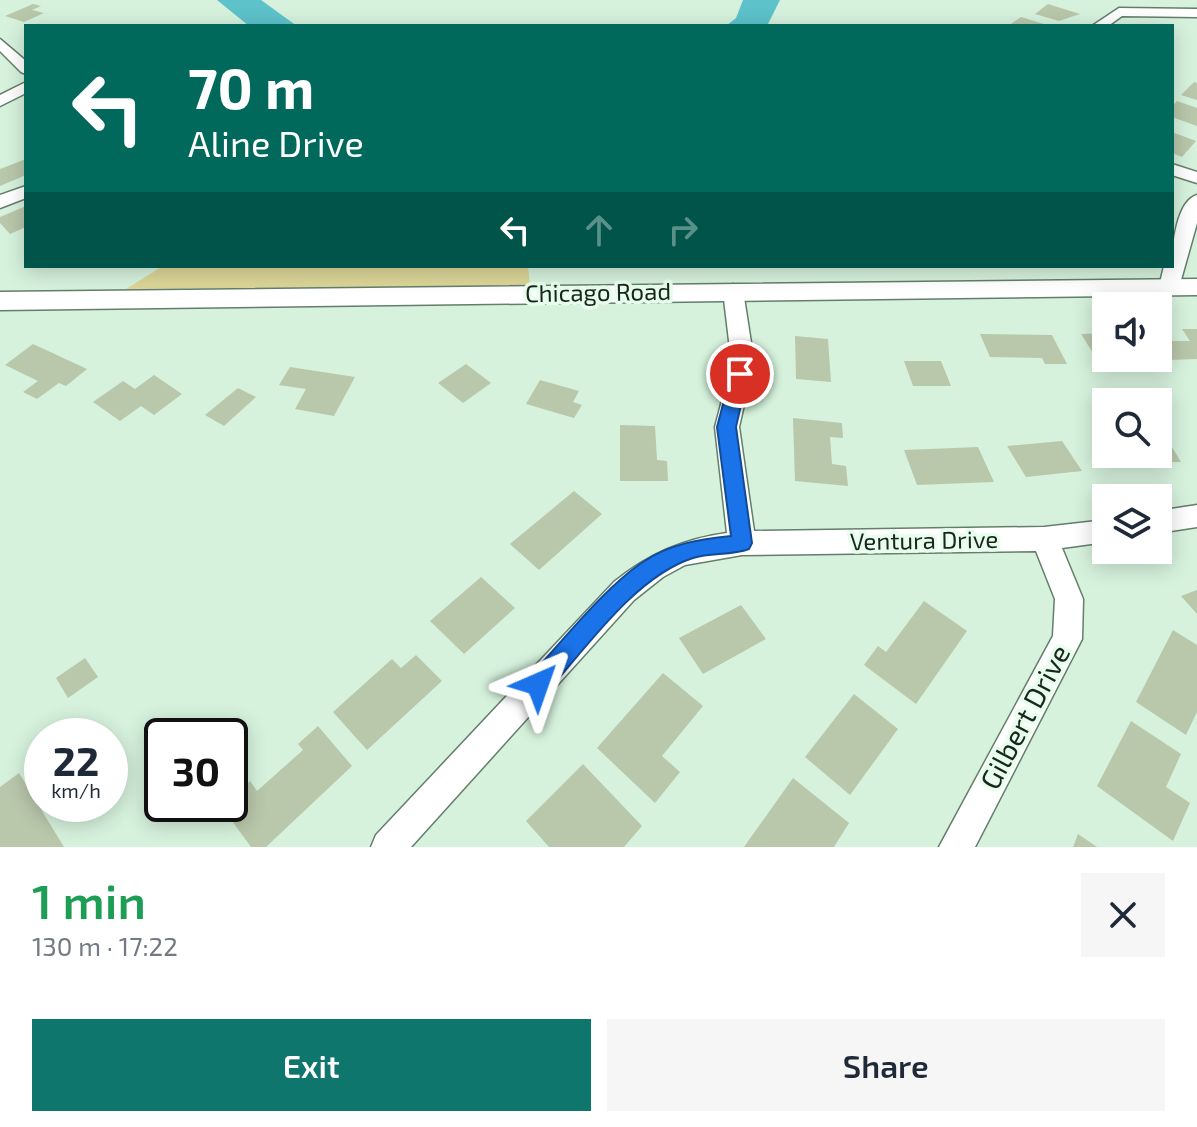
<!DOCTYPE html>
<meta charset="utf-8">
<style>
:root{--surface:#fff;--page:#f6f6f7;--text:#1f2937;--muted:#747a83;--accent:#0f766e}
body{margin:0;font-family:"Exo 2",sans-serif;background:var(--page);color:var(--text);height:100vh;display:flex;flex-direction:column;font-size:30px;white-space:nowrap}
*{box-sizing:border-box;margin:0}
p{font-size:26px;color:var(--muted)}
.icon{flex:none;width:44px;height:44px;fill:none;stroke:currentColor;stroke-width:2;stroke-linecap:round;stroke-linejoin:round}
.map{position:relative;height:847px;overflow:hidden}
.sheet{display:flex;flex-direction:column;background:var(--surface);flex:1}
.sheet>*{flex:none}
.top-card{position:absolute;left:24px;top:24px;width:1150px;height:244px;border-radius:0px;box-shadow:0 4px 20px #0003;background:#00695c;color:#fff;overflow:hidden}
.controls{position:absolute;left:1092px;top:292px;display:grid;gap:16px}
.controls a{display:grid;place-items:center;width:80px;height:80px;border-radius:0px;background:var(--surface);box-shadow:0 4px 20px #0003;font-size:40px}
.speed{position:absolute;left:24px;top:718px;display:flex;gap:16px;font-size:40px;font-weight:700;text-align:center}
.speed>*{display:grid;place-content:center;width:104px;height:104px;border-radius:50%;background:var(--surface);box-shadow:0 4px 20px #0003;line-height:1}
.speed small{font-size:20px;font-weight:400}
.speed .limit{border:4px solid #111;border-radius:12px;background:#fff;color:#111}
.pin{position:absolute;display:grid;place-items:center;width:68px;height:68px;color:#fff;margin:-34px;border:4px solid #fff;border-radius:50%;box-shadow:0 2px 8px #0007}
.me{position:absolute;width:88px;margin:-44px;rotate:43deg;stroke-linejoin:round;filter:drop-shadow(0 0 6px #0008)}
.turn{display:flex;align-items:center;gap:28px;height:168px;padding:0 32px;font-size:36px}
.turn .icon{width:104px;height:104px;stroke-width:2.5}
.turn b{display:block;font-size:56px;line-height:68px}
.lanes{display:flex;align-items:center;height:76px;padding:0 32px;background:#0003;justify-content:center;gap:40px;direction:ltr}
.lanes .off{opacity:.35}
.round{display:grid;place-items:center;flex:none;width:84px;height:84px;border-radius:0px;background:var(--page)}
.overview{display:flex;align-items:center;justify-content:space-between;height:136px;padding:0 32px}
h1{font-size:48px;font-weight:600;line-height:60px;color:#1e9e55}
.cta{display:flex;gap:16px;margin-top:auto;padding:16px 32px}
.cta a{flex:1;height:92px;border-radius:0px;background:var(--accent);color:#fff;font-size:32px;font-weight:600;line-height:92px;text-align:center}
.cta a+a{background:var(--page);color:var(--text)}
.map>svg:first-child{display:block}
.green{fill:#dbd597}
.water{fill:#5ec2cb}
.building{fill:#b9c7ab}
.lines{fill:none;stroke-linecap:round;stroke-linejoin:round}
.minor-casing{stroke:#647e6b;stroke-width:3}
.tertiary-casing{stroke:#647e6b;stroke-width:3}
.minor{fill:#fff;fill-rule:evenodd}
.tertiary{fill:#fff;fill-rule:evenodd}
.route{fill:#1a73e8;stroke:#114b97;stroke-width:2}
.labels{text-anchor:middle;stroke-width:7;stroke-linejoin:round;paint-order:stroke}
.street-label{font-size:24px;fill:#1b251e;stroke:#e7feec}
.near-street-label{font-size:28px;fill:#1b251e;stroke:#e7feec}
</style>
<div class="map">
<svg width="1197" height="847" viewBox="0 0 1197 847">
<rect width="100%" height="100%" fill="#d6f2dd"/>
<path class="green" d="M163,266H528L530,286L126,289Z"/>
<path class="water" d="M217,0H261L297,26H249Z
M743,0H780L767,26H726L736,18Z"/>
<path class="building" d="M33,4L41,6L32,10L44,13L24,22L5,16Z
M1048,4L1080,14L1059,21L1035,14Z
M1021,17L1047,25V26H1008Z
M1194,82L1197,83V100L1181,95Z
M1177,101L1197,108V126L1172,117V106Z
M1172,132L1196,141L1182,157L1172,153Z
M26,159V175L0,186V169Z
M26,206V227L10,234L0,223V217Z
M1182,329H1197V359L1168,360L1158,341H1190Z
M1106,333V358H1134L1141,368L1103,369L1081,334Z
M980,334L1052,335L1067,364H1045L1042,358L990,357Z
M795,336L828,339L831,382L796,379Z
M33,344L87,369L66,386L59,383L37,399L23,392L38,381L5,365Z
M904,361H941L951,386H913Z
M466,364L491,383L463,403L438,383Z
M290,367L355,377L334,416L295,409L306,389L279,385Z
M154,375L182,394L154,415L141,406L120,421L93,402L123,381L135,389Z
M540,380L579,391L573,402L582,405L574,418L526,404Z
M238,388L256,397L224,426L205,415Z
M793,418L842,423L843,438L830,437L832,464L846,466L848,486L795,481Z
M620,425L655,426L657,460L667,461L668,481H620Z
M1158,432H1163L1181,462L1113,463L1108,454H1158Z
M1062,441L1082,471L1026,477L1007,446Z
M978,447L994,482L917,485L904,450Z
M574,491L602,514L539,570L510,544Z
M481,577L515,608L464,654L430,621Z
M1197,590V614L1181,596Z
M924,601L967,631L916,704L864,665L878,646L886,652Z
M741,605L766,639L703,674L679,638Z
M1173,630L1197,645V712L1186,735L1136,702Z
M416,655L442,681L367,750L333,712L392,659L401,668Z
M85,658L98,677L68,698L56,678Z
M663,673L703,706L662,756L680,772L655,803L597,748Z
M854,694L898,729L850,795L805,757Z
M1131,721L1181,754L1166,787L1190,803L1173,841L1097,786Z
M318,726L352,766L266,847H251L221,806L230,804V799L250,781L257,791L303,750L298,744Z
M583,764L642,826L624,847H549L526,821Z
M19,773L64,847H0V787Z
M793,778L849,823L834,847H744Z
M1078,834L1097,847H1073Z"/>
<g class="lines">
<defs>
<path id="minor" d="M1119,8L1197,9V17L1122,16L1108,26H1092Z
M0,39L26,61V74L21,72L0,51Z
M26,82V93L0,106V95Z
M1172,164L1197,172V183L1172,175Z
M26,186V198L0,208V195Z
M1197,195V223L1179,287L1176,292H1162L1159,287L1164,266H1172C1172,248 1176,201 1197,195Z
M733,284L743,291L752,349L751,374L739,427L754,531L1044,527L1106,520V542L1062,548L1083,599L1082,639L975,847H939L1053,636L1055,599L1036,551L742,555L685,565L663,577L634,600L411,847H371L376,835L614,582C649,554 683,539 727,533L715,427L729,374L730,349L723,291Z
M1197,505V527L1158,533V511Z"/>
<path id="tertiary" d="M1197,279V295L0,310V292Z"/>
</defs>
<use href="#minor" class="minor-casing"/>
<use href="#tertiary" class="tertiary-casing"/>
<use href="#minor" class="minor"/>
<use href="#tertiary" class="tertiary"/>
</g>
<path class="route" d="M740,368L748,374L736,427L752,543L749,549C731,556 711,552 693,558C636,576 586,648 547,692L538,696L530,692L527,684L530,676C561,643 606,586 643,562C669,544 700,539 731,536L717,427L731,374Z"/>
<g class="labels">
<g class="street-label">
<text transform="translate(598 293) rotate(-1)" y="8">Chicago Road</text>
<text transform="translate(924 541) rotate(-1)" y="8">Ventura Drive</text>
</g>
<g class="near-street-label">
<text transform="translate(1025 717) rotate(-62)" y="10">Gilbert Drive</text>
</g>
</g>
</svg>
<div class="controls">
<a><svg class="icon" aria-label="sound" viewBox="0 0 24 24"><path d="M4 9h4l5-4v14l-5-4H4zM17 9q2 3 0 6"/></svg></a>
<a><svg class="icon" aria-label="search" viewBox="0 0 24 24"><circle cx="10" cy="10" r="6"/><path d="M15 15l6 6"/></svg></a>
<a><svg class="icon" aria-label="layers" viewBox="0 0 24 24"><path d="M12 4l9 5-9 5-9-5zM3 14l9 5 9-5"/></svg></a>
</div>
<div class="speed"><div>22<small>km/h</small></div><div class="limit">30</div></div>
<div class="pin" style="left:740px;top:374px;background:#d93025"><svg class="icon" aria-label="arrive" viewBox="0 0 24 24"><path d="M6 21V4h12l-3 4 3 4H6"/></svg></div>
<svg class="me" style="left:538px;top:684px" viewBox="-20 -20 40 40"><path d="M0-17L14 15 0 8-14 15z" fill="#1a73e8" stroke="#fff" stroke-width="4"/></svg>
<div class="top-card">
<div class="turn"><svg class="icon" aria-label="left" viewBox="0 0 24 24"><path d="M17 20v-9H6M10 6l-5 5 5 5"/></svg><div><b>70 m</b>Aline Drive</div></div>
<div class="lanes"><svg class="icon" aria-label="left" viewBox="0 0 24 24"><path d="M17 20v-9H6M10 6l-5 5 5 5"/></svg><svg class="icon off" aria-label="ahead" viewBox="0 0 24 24"><path d="M12 20V5M6 11l6-6 6 6"/></svg><svg class="icon off" aria-label="right" viewBox="0 0 24 24"><path d="M7 20v-9h11M14 6l5 5-5 5"/></svg></div>
</div>
</div>
<section class="sheet">
<div class="overview"><div><h1>1 min</h1><p>130 m · 17:22</p></div><a class="round"><svg class="icon" aria-label="close" viewBox="0 0 24 24"><path d="M6 6l12 12M18 6L6 18"/></svg></a></div>
<div class="cta"><a>Exit</a><a>Share</a></div>
</section>
